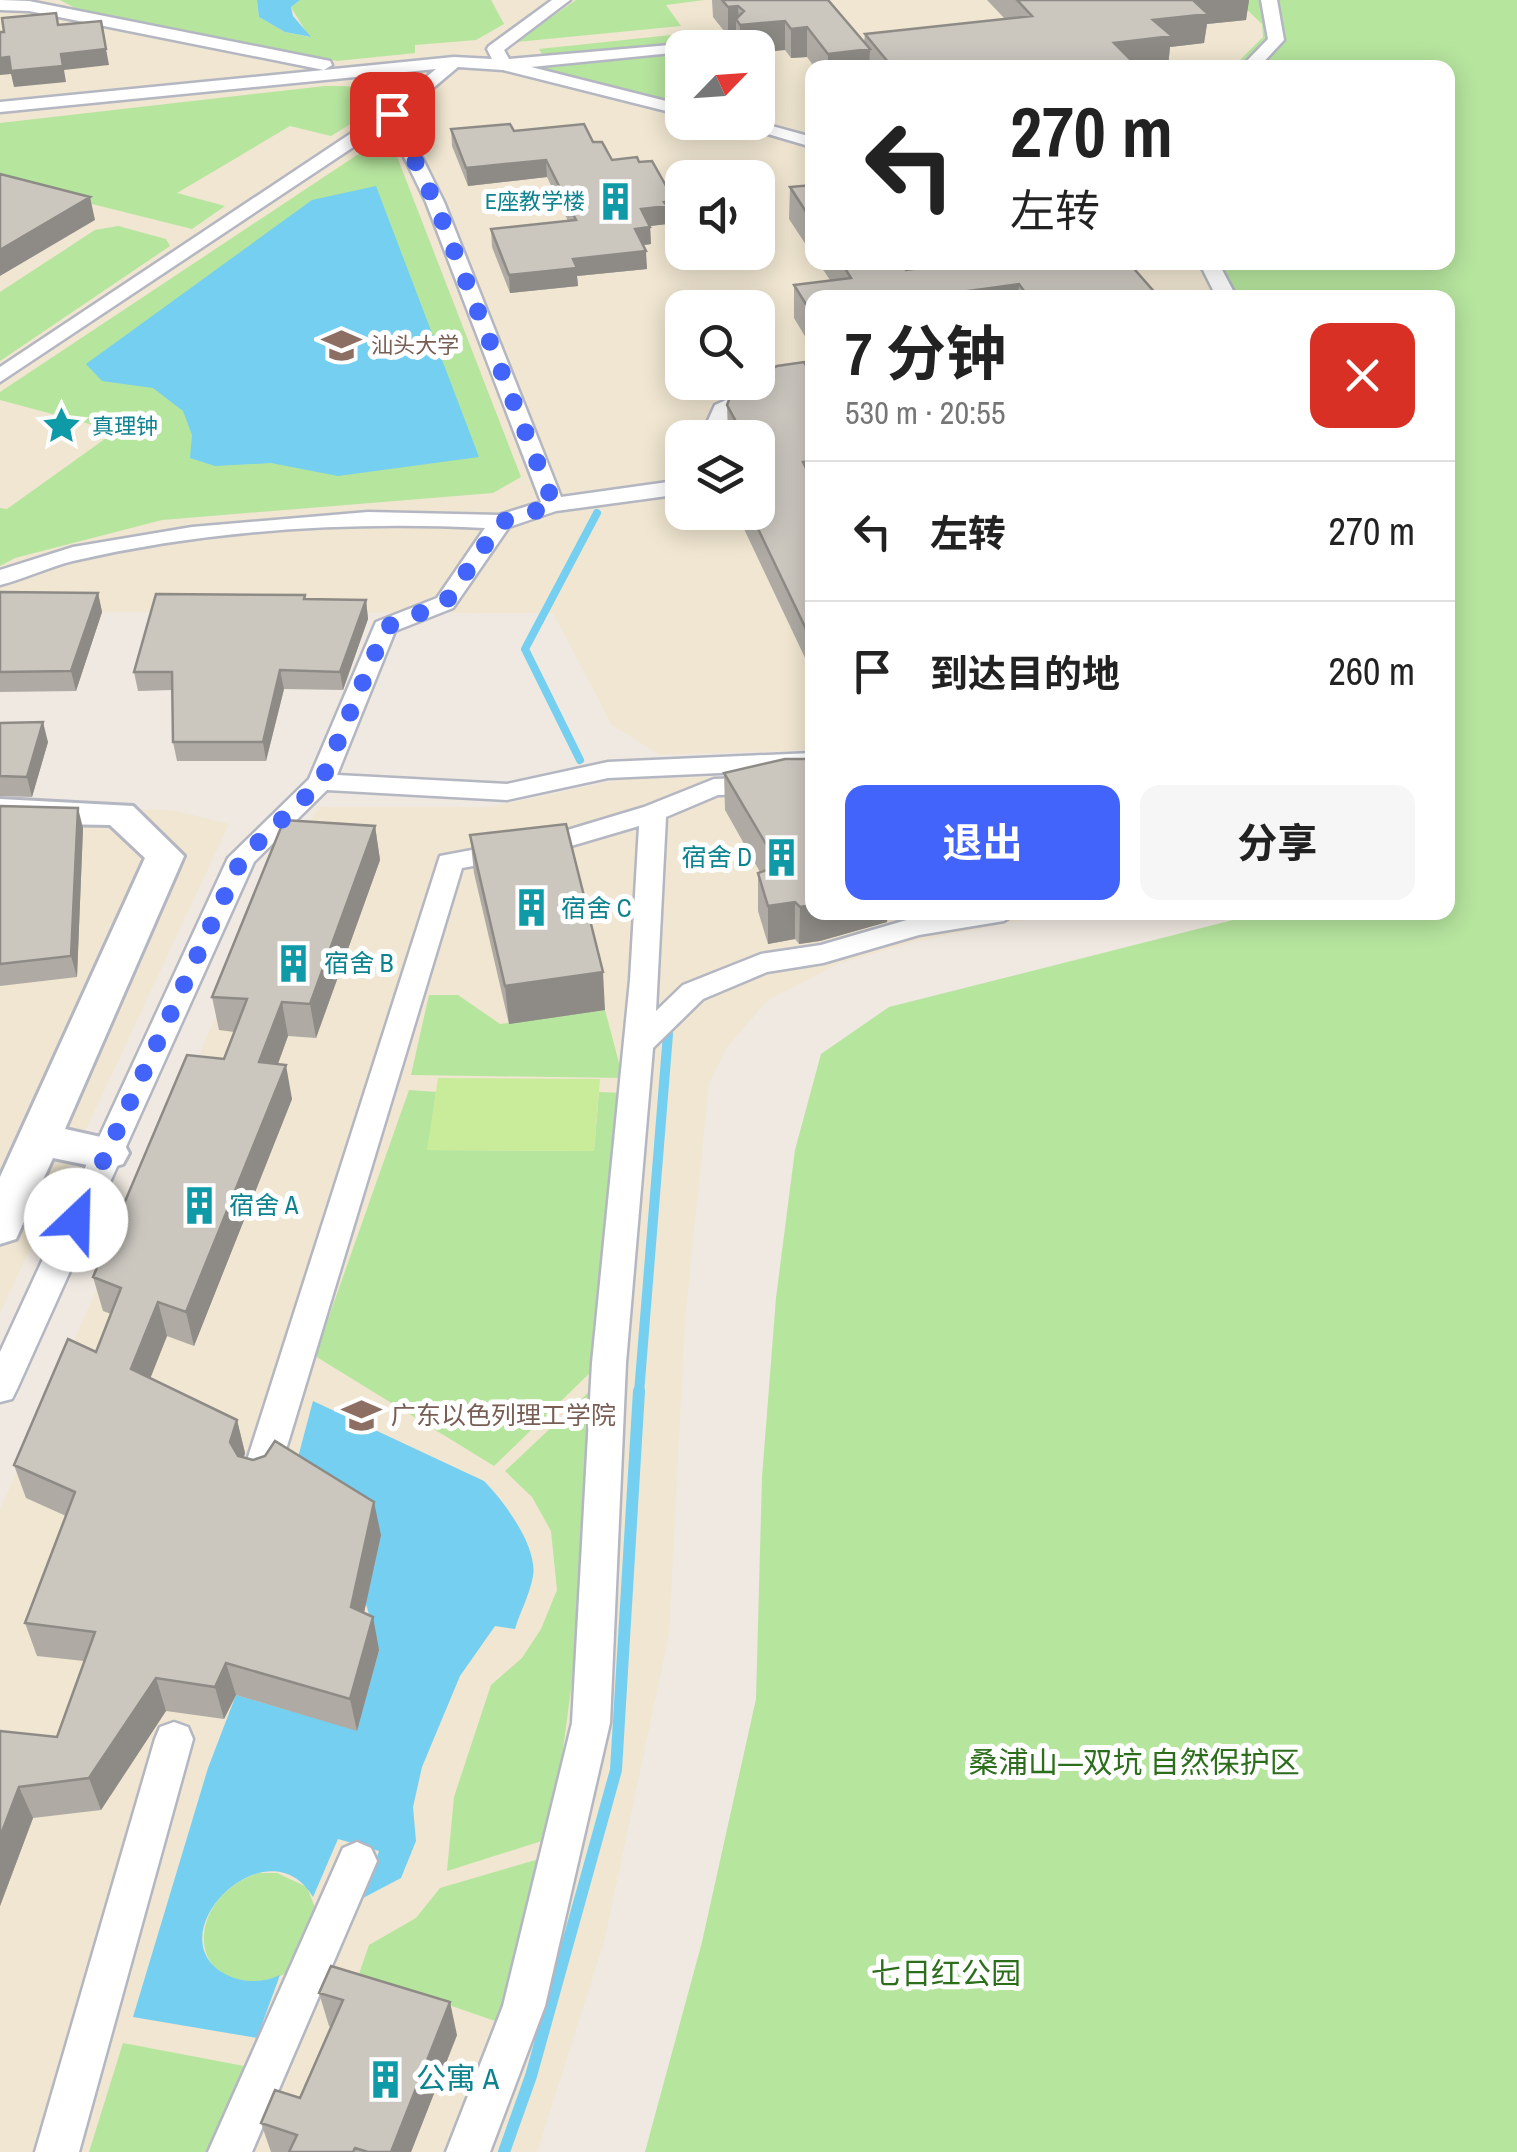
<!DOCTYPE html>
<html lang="zh">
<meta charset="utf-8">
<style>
:root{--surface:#fff;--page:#f6f6f6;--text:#222;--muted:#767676;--line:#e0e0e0;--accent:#4264fb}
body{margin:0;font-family:"Archivo Narrow","Noto Sans SC",sans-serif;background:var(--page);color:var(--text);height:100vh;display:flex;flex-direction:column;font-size:38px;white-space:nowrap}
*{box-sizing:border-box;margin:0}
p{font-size:32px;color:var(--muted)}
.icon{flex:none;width:55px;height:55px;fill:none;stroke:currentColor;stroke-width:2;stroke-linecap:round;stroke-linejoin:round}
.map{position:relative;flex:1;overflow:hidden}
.side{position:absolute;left:805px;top:290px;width:650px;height:630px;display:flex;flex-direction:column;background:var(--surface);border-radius:20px;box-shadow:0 5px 25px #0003}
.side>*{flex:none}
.hud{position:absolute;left:805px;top:60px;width:650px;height:210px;border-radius:20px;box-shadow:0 5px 25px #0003;background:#fff;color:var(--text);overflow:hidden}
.needle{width:65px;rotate:65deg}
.tools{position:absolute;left:665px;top:30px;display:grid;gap:20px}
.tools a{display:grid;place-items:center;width:110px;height:110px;border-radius:20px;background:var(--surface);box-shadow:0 5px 25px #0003;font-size:50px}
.pin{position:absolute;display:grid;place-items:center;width:85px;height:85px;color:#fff;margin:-42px;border-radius:20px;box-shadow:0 5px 15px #0006}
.me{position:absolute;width:110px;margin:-55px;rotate:24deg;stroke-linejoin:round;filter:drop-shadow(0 0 8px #0008)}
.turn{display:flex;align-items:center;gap:35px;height:210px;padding:0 40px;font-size:45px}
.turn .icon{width:130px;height:130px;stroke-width:2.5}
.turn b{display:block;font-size:70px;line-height:85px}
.round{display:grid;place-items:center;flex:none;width:105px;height:105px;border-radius:20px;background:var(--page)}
.headline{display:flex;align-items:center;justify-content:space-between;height:170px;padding:0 40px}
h1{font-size:60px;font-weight:700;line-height:75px}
.cta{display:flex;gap:20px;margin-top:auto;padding:20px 40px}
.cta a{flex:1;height:115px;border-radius:20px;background:var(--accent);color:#fff;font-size:40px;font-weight:700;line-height:115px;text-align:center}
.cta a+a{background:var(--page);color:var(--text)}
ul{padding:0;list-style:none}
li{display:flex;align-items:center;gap:30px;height:140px;padding:0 40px;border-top:2px solid var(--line)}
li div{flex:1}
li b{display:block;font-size:38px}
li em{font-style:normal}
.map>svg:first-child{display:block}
.education{fill:#f0e6d1;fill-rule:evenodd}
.green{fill:#b6e59e}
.pitch{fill:#c9ec9a}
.water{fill:#75cff0}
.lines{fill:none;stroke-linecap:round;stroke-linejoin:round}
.stream-far2{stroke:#75cff0;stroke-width:8}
.stream-far1{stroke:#75cff0;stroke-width:10}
.stream{stroke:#75cff0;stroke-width:12}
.street-casing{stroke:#b4b7c1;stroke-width:5}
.secondary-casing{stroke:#b4b7c1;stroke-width:6}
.street{fill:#fff;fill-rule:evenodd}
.secondary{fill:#fff;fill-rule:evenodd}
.wall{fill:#afaba4}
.shaded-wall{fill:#8e8b86}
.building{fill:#cbc7bf;stroke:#8e8b86;stroke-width:2.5}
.route{stroke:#4264fb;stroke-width:18;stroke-dasharray:0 32.4}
.labels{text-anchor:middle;stroke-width:10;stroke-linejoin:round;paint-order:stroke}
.far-culture-label{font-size:22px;fill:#0d838f;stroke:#fff;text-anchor:end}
.far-education-label{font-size:22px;fill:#785e54;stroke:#fff;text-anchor:start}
.culture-label{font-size:25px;fill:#0d838f;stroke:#fff;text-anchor:start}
.education-label{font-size:25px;fill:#785e54;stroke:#fff;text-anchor:start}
.near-park-label{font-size:30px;fill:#2c6e1b;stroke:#fff}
.near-culture-label{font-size:30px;fill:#0d838f;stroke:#fff;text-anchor:start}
</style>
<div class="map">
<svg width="1517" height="2152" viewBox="0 0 1517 2152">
<rect width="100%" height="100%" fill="#efe9e1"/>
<path class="education" d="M0,0H1237L1262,24L1263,37L1233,67L812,68V262L1194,263L1215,287L1218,297L812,298V750L660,755L612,725L553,613L0,612ZM682,48H758V122H682ZM682,178H758V252H682ZM682,308H758V382H682ZM682,438H758V512H682Z
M812,773V912L1056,913L914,942L838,964L768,1000L727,1047L709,1083L685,1320L669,1634L604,1942L537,2152H0V1510L286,856L320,807H491L617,780Z
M0,801L176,811L229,824L0,1313Z"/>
<path class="green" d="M60,0H257L259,17L285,32L309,37L291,7L300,0H491L504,24L476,40L415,45V53L337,61L79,10Z
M576,0H704L666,5L681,26L516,42Z
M1237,0H1517V2152H645L702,1942L756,1699L762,1477L776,1298L795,1150L821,1054L889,1007L1233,920L1276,912H1448V298L1218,297L1215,287L1194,263L1448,262V68L1233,67L1263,37L1262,24Z
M681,34L687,42L544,57L539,49Z
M682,50V106L533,67L542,64Z
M325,86C344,86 366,84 378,100L370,112L331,136L290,126L177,193L225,206L192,229L0,181V123Z
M383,146L394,149L521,477L493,493L162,520L15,558L0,566V508L7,509L116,431L0,400V392L357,155Z
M118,226L166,239L170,246L0,361V292L95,230Z
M429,995H458L500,1024L605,1010L623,1078L411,1075Z
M409,1090L436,1092L428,1150L594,1151L599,1092L623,1093L598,1365L494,1466L315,1356Z
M590,1391L583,1600L551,1838L447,1871L454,1797L491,1685L522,1658L541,1629L557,1590L551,1531L532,1497L505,1471Z
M546,1857L501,2023L359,1974L369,1945L416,1918L440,1888Z
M258,1873H277L307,1887L319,1918C311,1933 304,1954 294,1967C288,1974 275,1978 266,1980C185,1993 184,1898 258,1873Z
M123,2043L244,2066L208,2152H89Z"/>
<path class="pitch" d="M438,1078L600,1079L594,1151L427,1150Z"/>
<path class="water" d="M257,0H300L291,7L293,16L311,37L285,32L259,17Z
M376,186L479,457L338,476L271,463L215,466L190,458L192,435L183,411L153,388L102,381L86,364L312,200Z
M313,1401L484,1481C504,1501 538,1547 533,1576C530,1594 520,1612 515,1629L495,1626L460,1676L422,1767L413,1807L416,1841L401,1878L363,1898L379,1851L338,1839L313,1897C267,1820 152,1937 227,1975C243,1983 264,1983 280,1975L257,2038L133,2017L208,1768L236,1695L357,1730L379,1650L366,1604L297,1461Z"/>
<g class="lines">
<path class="stream-far2" d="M580,760L525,649L597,513"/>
<path class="stream-far1" d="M639,1393L668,1034"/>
<path class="stream" d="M504,2152L531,2076L616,1770L639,1391"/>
<defs>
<path id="street" d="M0,0L29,1L330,61L332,65L324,70L454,57L492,59L487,49L489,46L552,0H570L504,50L509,59L739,39L741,42L727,48H682V52L531,67L682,105V115L503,70L458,67L401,115L444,202L561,497L682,480V494L556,511L509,527L453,608L395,631L337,775L507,784L608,762L812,753V769L608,778L507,800L327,790L254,862L17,1389L12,1399L0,1402V1352L228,858L309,779L376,622L437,598L485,528C348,521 207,530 73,561C48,567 25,579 0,585V570L73,547L192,527L368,512L499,515L541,502L426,202L388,124L0,382V367L386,110L436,69L0,112V102L324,70L29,11L0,10Z
M1261,0H1277L1284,40L1258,68H1240L1268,39Z
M727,122H757L812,137V147Z
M1199,262H1218L1237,298H1217Z
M764,383L774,389L771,393L731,413L722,438H700L715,405Z
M812,776V792L718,795L666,817L656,1011L683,985L761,954L821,945L917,917L945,912H1018L1004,921L919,935L823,963L767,972L703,999L653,1048L626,1363L610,1723L545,2006L490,2152H446L503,2006L572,1723L592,1363L630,980L639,826L554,851L462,868L278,1476L272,1486L260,1490L248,1486L242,1476L440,856L551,835L644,807L714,779Z
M174,1722L188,1727L193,1739L79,2152H35L155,1739L160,1727Z
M357,1842L371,1848L377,1861L252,2152H208L343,1848Z"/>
<path id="secondary" d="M0,799L133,806L184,856L65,1129L123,1142L129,1153L123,1164L107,1169L53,1158L16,1239L0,1244V1177L145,858L110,825L0,823Z"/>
</defs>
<use href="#street" class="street-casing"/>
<use href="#secondary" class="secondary-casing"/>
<use href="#street" class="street"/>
<use href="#secondary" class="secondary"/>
</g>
<path class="wall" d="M712,0H829L864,42L865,34L1005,19L987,0H1249L1246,20L1207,24L1204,43L1170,47L1168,66L1155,68H815L807,57L791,58L785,50L736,48V36H728L713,17Z
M451,129L514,131L593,142L675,218L667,219V224L650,226L651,244L644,245L647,269L577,276L578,286L510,293L492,247L491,229L568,221L547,177L468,186L452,146Z
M812,185V254L789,219L790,187Z
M818,262H901L906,270L1182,298H812V348L794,318V285L830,280Z
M812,375L807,662L736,512H758V438H730L728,434L727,405Z
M0,592L98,593L102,612L76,691L0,692Z
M305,595L306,599L366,600L368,619L343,690L284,689L266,761H177L173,742L172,690L138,691L134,672Z
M0,723L48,742L32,797L0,796Z
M724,773L887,922L820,941L799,944L795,939L768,944L758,911V873L760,872L725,810Z
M0,806L83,828L77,977L0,986Z
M375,826L380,860L316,1038L288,1036L278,1064L292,1099L194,1346L167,1336L150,1378L237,1420L245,1453L244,1458L381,1535L364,1613L373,1617L379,1650L357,1731L236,1695L224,1719L166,1711L101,1810L33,1818L0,1906V1731L57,1737L84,1661L37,1656L25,1623L66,1516L26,1498L14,1465L96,1352L111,1314L103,1311L93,1277L224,1059L234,1032L219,1030L212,997Z
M470,835L605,1010L509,1024L474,873Z
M319,1993L457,2035L411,2152H271L261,2123L300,2098L331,2027L329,2026Z"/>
<path class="shaded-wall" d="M1189,0H1249L1246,20L1207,24L1204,43L1170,47L1168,66L1111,68L1114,43Z
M738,6L739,23L736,19V36H728V7Z
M785,21V50L758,53V48H740V25Z
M807,27V57L791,58V29Z
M106,49L109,65L64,70L66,82L14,87L11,74L0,75V58Z
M870,49L869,68H828V54Z
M546,160L547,177L468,186L466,168Z
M90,197L95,220L0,276V250Z
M674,200L675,218L667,219V224L642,227L641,209L664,202Z
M650,227L651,244L636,246L635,229Z
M646,251L647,269L577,276L578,286L510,293L509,275L573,259Z
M1019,284L1018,298H917Z
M812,461V490L803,462Z
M98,593L102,612L76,691L71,671Z
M366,600L368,619L343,690L340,672Z
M812,630V661L807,662V631Z
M280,670L284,689L266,761L263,742Z
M43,722L48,742L32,797L27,777Z
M78,808L83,828L77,977L71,956Z
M375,826L380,860L316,1038L310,1004Z
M795,902V939L768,944V906Z
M812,905V912H888L887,922L820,941L799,944L800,907Z
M603,972L605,1010L509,1024L505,986Z
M282,1002L288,1036L266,1096L259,1062Z
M286,1065L292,1099L194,1346L186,1312Z
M158,1302L167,1336L141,1402L131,1369Z
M237,1420L245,1453L238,1475L230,1442Z
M374,1502L381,1535L358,1640L351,1607Z
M373,1617L379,1650L357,1731L350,1699Z
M226,1663L236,1695L224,1719L215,1687Z
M156,1678L166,1711L101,1810L89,1778Z
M19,1787L33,1818L0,1906V1837Z
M450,2002L457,2035L411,2152H391Z"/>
<path class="building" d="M722,0H828L870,49L828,54L807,27L791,29L785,21L740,25L736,19L744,11L738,6L728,7Z
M1017,0H1193L1208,14L1153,20L1172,36L1114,43L1139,68H893L865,34L1032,16Z
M56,13L58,25L101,21L106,49L61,54L63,66L11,71L9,57L0,58V32H4L2,18Z
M510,124L514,131L584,124L593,142H602L612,160L637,157L639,162L652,161L674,200L664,202L667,206L641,209L650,227L635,229L646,251L573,259L577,268L509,275L491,229L576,220L546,160L466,168L451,129Z
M0,174L90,197L0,250Z
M812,185V221L790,187Z
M841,262H901L906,270L967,262H1128L1158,296L1178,294L1182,298H1029L1019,284L917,298H812V314L794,285L851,278Z
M804,362L812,375V461L803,462L812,480V630L807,631L750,512H758V438H745L727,405L734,387L742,382H758V375L777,366Z
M0,592L98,593L71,671L0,672Z
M156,594L305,595L304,599L366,600L340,672L280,670L263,742H173L172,672H134Z
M43,722L27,777L0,776V723Z
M785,759H812V905L800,907L795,902L768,906L758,873L779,866L724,773Z
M0,806L78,808L71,956L0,964Z
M284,820L375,826L310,1004L282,1002L259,1062L286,1065L186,1312L158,1302L131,1369L237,1420L230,1442L238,1456L253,1460L265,1456L275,1441L374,1502L351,1607L373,1617L350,1699L226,1663L215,1687L156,1678L89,1778L19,1787L0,1837V1731L57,1737L95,1632L25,1623L75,1492L14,1465L68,1339L96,1352L121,1288L93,1277L187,1055L224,1059L247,999L212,997Z
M566,824L603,972L505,986L470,835Z
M331,1966L450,2002L391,2152H368L355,2148L353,2152H289L297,2135L261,2123L275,2090L300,2098L343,2000L319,1993Z"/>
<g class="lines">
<path class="route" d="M76,1220L242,858L321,782L386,627L445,603L501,522L554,505L435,202L392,114"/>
</g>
<defs>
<symbol id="building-bare" viewBox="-9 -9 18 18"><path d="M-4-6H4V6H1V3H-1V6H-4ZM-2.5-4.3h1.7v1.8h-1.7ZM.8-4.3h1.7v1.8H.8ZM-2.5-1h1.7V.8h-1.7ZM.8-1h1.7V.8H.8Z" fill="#0f9aa8" stroke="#fff" stroke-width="2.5" paint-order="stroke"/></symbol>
<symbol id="university-bare" viewBox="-9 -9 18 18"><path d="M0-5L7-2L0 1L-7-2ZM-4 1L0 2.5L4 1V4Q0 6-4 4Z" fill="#8d6e63" stroke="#fff" stroke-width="2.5" paint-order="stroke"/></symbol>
<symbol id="sight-bare" viewBox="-9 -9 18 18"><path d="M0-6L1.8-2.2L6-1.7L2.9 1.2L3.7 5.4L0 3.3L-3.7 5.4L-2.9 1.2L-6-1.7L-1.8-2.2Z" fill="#0f9aa8" stroke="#fff" stroke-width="2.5" paint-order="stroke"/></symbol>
</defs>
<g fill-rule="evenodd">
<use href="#building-bare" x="588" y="174" width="55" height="55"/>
<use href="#university-bare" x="314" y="318" width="55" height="55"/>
<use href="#sight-bare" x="34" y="398" width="55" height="55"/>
<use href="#building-bare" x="754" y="830" width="55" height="55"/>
<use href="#building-bare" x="504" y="880" width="55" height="55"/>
<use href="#building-bare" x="266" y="936" width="55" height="55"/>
<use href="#building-bare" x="172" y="1178" width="55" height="55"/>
<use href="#university-bare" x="334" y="1388" width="55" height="55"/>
<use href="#building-bare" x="358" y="2052" width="55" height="55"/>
</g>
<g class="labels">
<g class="far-culture-label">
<text x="585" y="209">E座教学楼</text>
<text x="92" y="434" text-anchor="start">真理钟</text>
</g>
<g class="far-education-label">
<text x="371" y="353">汕头大学</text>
</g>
<g class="culture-label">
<text x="752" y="866" text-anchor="end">宿舍 D</text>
<text x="561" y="917">宿舍 C</text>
<text x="324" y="972">宿舍 B</text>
<text x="229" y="1214">宿舍 A</text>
</g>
<g class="education-label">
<text x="391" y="1424">广东以色列理工学院</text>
</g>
<g class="near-park-label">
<text x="1134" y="1773">桑浦山—双坑 自然保护区</text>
<text x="946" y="1984">七日红公园</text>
</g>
<g class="near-culture-label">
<text x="416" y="2089">公寓 A</text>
</g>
</g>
</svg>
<div class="tools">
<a><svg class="needle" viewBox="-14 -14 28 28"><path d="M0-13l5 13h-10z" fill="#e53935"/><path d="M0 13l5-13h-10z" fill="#767676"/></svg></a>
<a><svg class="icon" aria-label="sound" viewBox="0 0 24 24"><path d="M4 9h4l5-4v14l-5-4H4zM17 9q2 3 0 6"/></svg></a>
<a><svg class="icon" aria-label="search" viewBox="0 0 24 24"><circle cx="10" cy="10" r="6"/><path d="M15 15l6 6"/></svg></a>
<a><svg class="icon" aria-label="layers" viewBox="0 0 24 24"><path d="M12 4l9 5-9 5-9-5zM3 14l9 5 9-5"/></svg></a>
</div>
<div class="pin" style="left:392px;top:114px;background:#d93025"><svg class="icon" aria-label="arrive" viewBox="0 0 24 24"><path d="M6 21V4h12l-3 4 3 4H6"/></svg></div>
<svg class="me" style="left:76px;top:1220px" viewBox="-20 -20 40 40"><circle r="19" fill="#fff"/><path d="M0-13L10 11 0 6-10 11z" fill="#4264fb"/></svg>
<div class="hud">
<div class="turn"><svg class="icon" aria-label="left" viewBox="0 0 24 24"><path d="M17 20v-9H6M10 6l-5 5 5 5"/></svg><div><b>270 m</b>左转</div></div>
</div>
<section class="side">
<div class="headline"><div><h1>7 分钟</h1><p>530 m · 20:55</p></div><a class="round" style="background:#d93025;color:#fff"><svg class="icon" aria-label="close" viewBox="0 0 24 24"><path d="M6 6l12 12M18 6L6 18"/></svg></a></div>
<ul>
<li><svg class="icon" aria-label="left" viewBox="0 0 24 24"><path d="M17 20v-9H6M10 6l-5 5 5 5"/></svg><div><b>左转</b></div><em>270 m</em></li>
<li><svg class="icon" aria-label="arrive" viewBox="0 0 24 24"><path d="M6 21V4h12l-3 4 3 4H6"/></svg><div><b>到达目的地</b></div><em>260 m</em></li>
</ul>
<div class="cta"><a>退出</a><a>分享</a></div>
</section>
</div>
